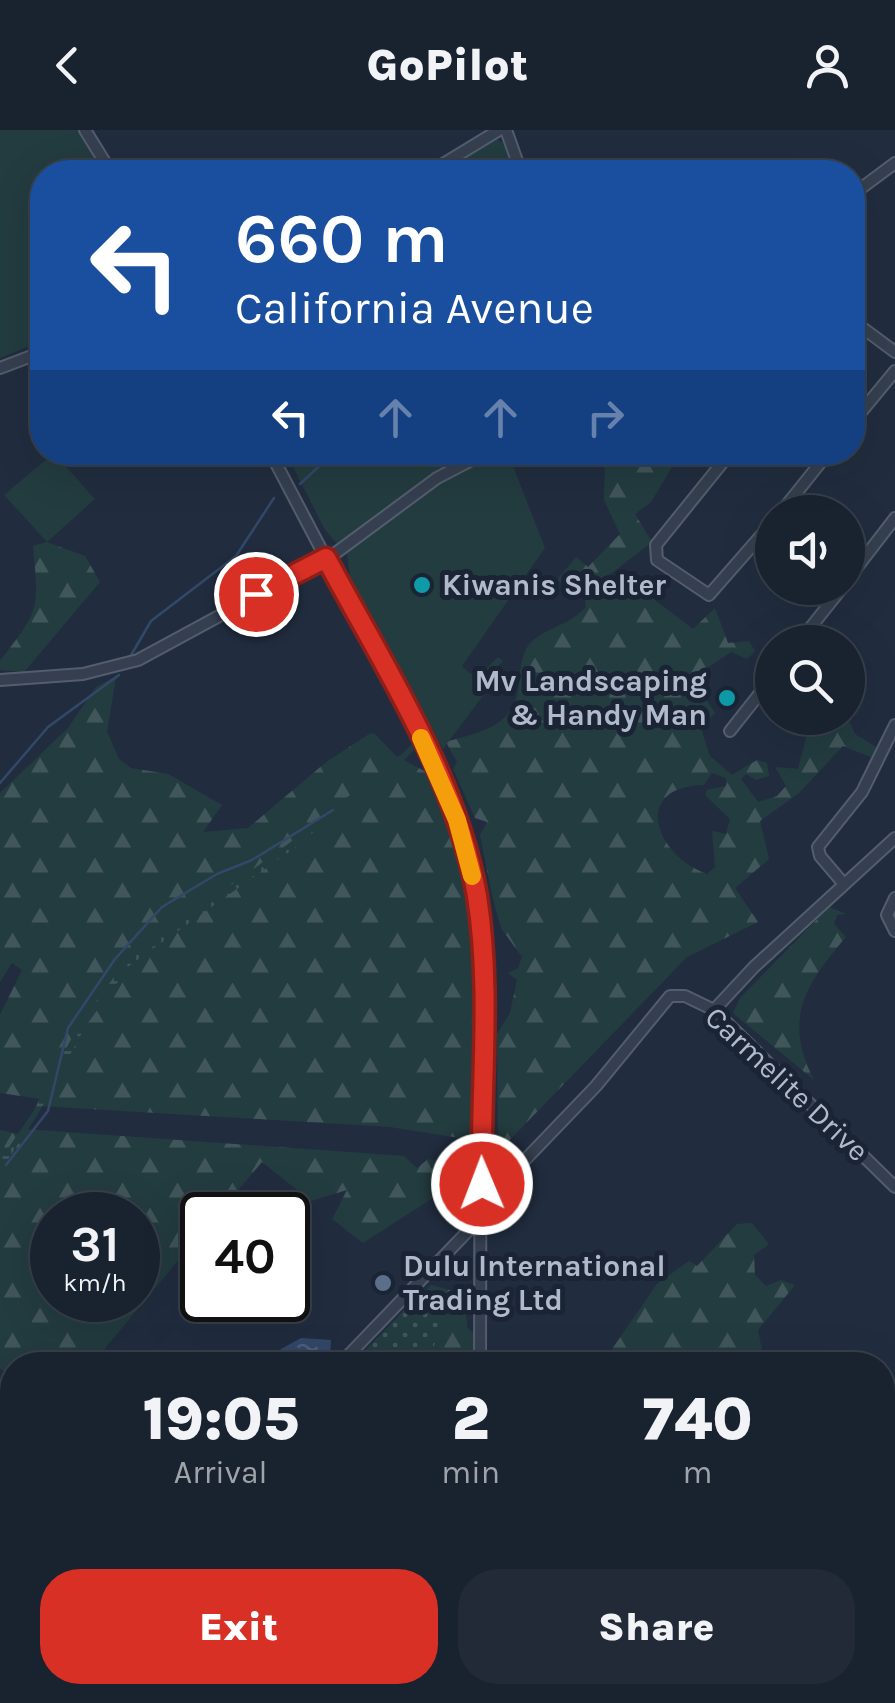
<!DOCTYPE html>
<style>
:root{--surface:#19222f;--page:#222a37;--text:#f1f3f6;--muted:#9fa4aa;--line:#373f4b;--accent:#d93025}
body{margin:0;font-family:Karla,sans-serif;background:var(--page);color:var(--text);height:100vh;display:flex;flex-direction:column;font-size:38px;white-space:nowrap}
*{box-sizing:border-box;margin:0}
p{font-size:32px;color:var(--muted)}
.icon{flex:none;width:55px;height:55px;fill:none;stroke:currentColor;stroke-width:2;stroke-linecap:round;stroke-linejoin:round}
.map{position:relative;flex:1;overflow:hidden}
.sheet{position:absolute;left:0px;top:1222px;width:895px;height:352px;display:flex;flex-direction:column;background:var(--surface);border-radius:40px 40px 0 0;box-shadow:0 10px 40px #0002,0 0 0 2px var(--line)}
.sheet>*{flex:none}
.top-card{position:absolute;left:30px;top:30px;width:835px;height:305px;border-radius:40px;box-shadow:0 10px 40px #0002,0 0 0 2px var(--line);background:#1a4fa0;color:#fff;overflow:hidden}
.controls{position:absolute;left:755px;top:365px;display:grid;gap:20px}
.controls a{display:grid;place-items:center;width:110px;height:110px;border-radius:50%;background:var(--surface);box-shadow:0 10px 40px #0002,0 0 0 2px var(--line);font-size:50px}
.speed{position:absolute;left:30px;top:1062px;display:flex;gap:20px;font-size:50px;font-weight:700;text-align:center}
.speed>*{display:grid;place-content:center;width:130px;height:130px;border-radius:50%;background:var(--surface);box-shadow:0 10px 40px #0002,0 0 0 2px var(--line);line-height:1}
.speed small{font-size:25px;font-weight:400}
.speed .limit{border:5px solid #111;border-radius:15px;background:#fff;color:#111}
.pin{position:absolute;display:grid;place-items:center;width:85px;height:85px;color:#fff;margin:-42px;border:5px solid #fff;border-radius:50%;box-shadow:0 2px 10px #0007}
.me{position:absolute;width:110px;margin:-55px;rotate:359deg;stroke-linejoin:round;filter:drop-shadow(0 0 8px #0008)}
.turn{display:flex;align-items:center;gap:35px;height:210px;padding:0 40px;font-size:45px}
.turn .icon{width:130px;height:130px;stroke-width:2.5}
.turn b{display:block;font-size:70px;line-height:85px}
.lanes{display:flex;align-items:center;height:95px;padding:0 40px;background:#0003;justify-content:center;gap:50px;direction:ltr}
.lanes .off{opacity:.35}
.eta{display:flex;justify-content:space-evenly;align-items:center;height:170px;text-align:center}
.eta b{font-size:60px;font-weight:800;line-height:70px}
.button{display:flex;gap:20px;margin-top:auto;padding:20px 40px}
.button a{flex:1;height:115px;border-radius:40px;background:var(--accent);color:#fff;font-size:40px;font-weight:800;line-height:115px;text-align:center}
.button a+a{background:var(--page);color:var(--text)}
header{display:flex;justify-content:space-between;align-items:center;height:130px;padding:0 40px;background:var(--surface);font-size:45px;font-weight:800}
.map>svg:first-child{display:block}
.grass{fill:url(#grass-dots)}
.forest{fill:url(#forest-firs);fill-rule:evenodd}
.wetland{fill:url(#wetland-marsh)}
.park{fill:#233c40}
.water{fill:url(#water-ripples)}
.lines{fill:none;stroke-linecap:round;stroke-linejoin:round}
.stream{stroke:#334868;stroke-width:2.5}
.minor-casing{stroke:#535d6d;stroke-width:14}
.minor{stroke:#353f4f;stroke-width:10}
.route-casing{stroke:#8d1f18;stroke-width:25}
.route{stroke:#d93025;stroke-width:18}
.slow{stroke:#f59e0b;stroke-width:18}
.culture-dot{fill:#0f9aa8;stroke:#1a2434;stroke-width:4}
.service-dot{fill:#5c6f8a;stroke:#1a2434;stroke-width:4}
.labels{text-anchor:middle;stroke-width:10;stroke-linejoin:round;paint-order:stroke}
.poi-label{font-size:30px;font-weight:bold;fill:#b1baca;stroke:#1a2434;text-anchor:start}
.street-label{font-size:30px;fill:#b1baca;stroke:#1a2434}
</style>
<header><svg class="icon" aria-label="back" viewBox="0 0 24 24"><path d="M15 5l-7 7 7 7"/></svg>GoPilot<svg class="icon" aria-label="person" viewBox="0 0 24 24"><circle cx="12" cy="8" r="4"/><path d="M4 21q1-7 8-7t8 7"/></svg></header>
<div class="map">
<svg width="895" height="1573" viewBox="0 0 895 1573">
<defs>
<pattern id="grass-dots" width="8" height="8" patternUnits="userSpaceOnUse" patternTransform="scale(2.5)"><rect width="8" height="8" fill="#233c40"/><path d="M2 2h.1M6 6h.1" fill="none" stroke="#41565a" stroke-width="1.8" stroke-linecap="round"/></pattern>
<pattern id="forest-firs" width="22" height="20" patternUnits="userSpaceOnUse" patternTransform="scale(2.5)"><rect width="22" height="20" fill="#233c40"/><path d="M5 1l3.5 6h-7zM16 11l3.5 6h-7z" fill="#41565a"/></pattern>
<pattern id="wetland-marsh" width="20" height="14" patternUnits="userSpaceOnUse" patternTransform="scale(2.5)"><rect width="20" height="14" fill="#233c40"/><path d="M1 5h8M5 5V1M11 12h8M15 12V8" fill="none" stroke="#41565a"/></pattern>
<pattern id="water-ripples" width="26" height="14" patternUnits="userSpaceOnUse" patternTransform="scale(2.5)"><rect width="26" height="14" fill="#334868"/><path d="M2 4q2-2 4 0t4 0M15 11q2-2 4 0t4 0" fill="none" stroke="#4e607c"/></pattern>
</defs>
<rect width="100%" height="100%" fill="#212d3f"/>
<path class="grass" d="M422,1162L475,1204L474,1235H351Z"/>
<path class="forest" d="M681,322L651,372L635,384L652,412L608,446L636,467L647,464L693,499L715,478L728,513L749,511L755,521L747,529L731,522L707,538L704,566L715,583L701,598L710,626L732,645L757,630L767,633L769,646L756,650L746,644L741,649L758,672L777,666L786,656L775,637L798,639L810,593L848,588V576L860,572L850,592L855,604L876,617L873,628L843,616L799,663L760,691L769,729L735,758L758,792L687,827L498,1022L497,904L510,883L517,850L508,843L518,838L522,827L501,798L492,765L480,705L487,692L475,688L453,639L457,632L446,612C481,602 515,597 519,554C520,542 521,527 528,516C542,498 568,497 586,477L584,462L557,450L576,427L588,437L620,404L604,370L605,323ZM712,643L726,648V656L707,660L705,665L730,689L726,704L712,701L715,737L707,744C653,724 632,656 704,655Z
M47,412L85,426L100,452L24,542L0,540V531C40,479 39,481 33,416Z
M116,546L107,602L119,629L131,638L168,644L222,675L203,702L248,698L325,633L369,604L374,603L396,626L432,645C445,685 462,720 469,762C484,842 473,929 472,1010L390,997L39,976L41,969L0,963V885L22,840L12,833L0,852V663L68,598L96,557Z
M829,777L846,784L837,785L834,794L846,807C806,854 782,888 814,950L733,883L740,868Z
M24,999L404,1026L417,1038L428,1029L465,1037L470,1044L363,1113L332,1089L347,1060L311,1071L262,1032L217,1085H202V1102L91,1235H12V1250L0,1238V1000L19,1004ZM52,1085H138V1170H52Z
M752,1093L769,1114L754,1125L755,1145L766,1156L781,1150L795,1155L758,1200L764,1231L770,1235H601L657,1154L689,1131L697,1136L737,1094Z
M431,1155L464,1164L469,1215L457,1226L460,1235H426L442,1196L422,1165Z
M533,1563H697V1573H535Z"/>
<path class="wetland" d="M498,527L503,531L406,628L293,719L130,835L85,897L38,984L0,1041V1030L33,982L79,894L126,831L288,714L402,624Z"/>
<path class="park" d="M0,0H87L109,42H42V211L0,228Z
M495,8L505,14L515,42H441Z
M54,323L95,369L47,412L4,365Z
M286,323H474L444,337L340,417L325,400Z
M508,323L545,418L462,536L488,559L443,619L350,449L347,423C395,385 447,332 508,323Z"/>
<path class="water" d="M301,1208L331,1210L330,1228L315,1235H272L281,1219Z
M895,1308V1450L883,1446L882,1322Z"/>
<g class="lines">
<path class="stream" d="M300,354L332,324
M130,527L151,491L236,426L274,368
M0,653L48,597L119,545
M6,1035L48,981L68,898L115,829L162,777L217,744L252,730L333,680
M0,1533L12,1531"/>
<defs>
<path id="minor" d="M85,0L111,42
M506,0L521,42
M686,41L687,42
M430,42L499,0
M852,65L895,33
M852,190L895,222
M0,238L42,222
M852,293L895,241
M270,322L433,632L466,718L481,809L480,1235
M731,322L656,415L657,430L709,465L772,393
M781,382L829,322
M848,449L895,388
M799,512L842,458
M0,550L83,544L138,530L337,422L437,348L487,322
M730,601L772,548
M843,753L820,726L818,717L862,662L895,595
M895,768L887,785L895,801
M714,880L754,837L895,708
M339,1235L468,1101L524,1031L596,956L670,866H685L714,880L895,1057
M517,1562L520,1573
M29,1573L38,1562
M299,1573L307,1562
M399,1573L403,1562
M894,1573L895,1571"/>
</defs>
<use href="#minor" class="minor-casing"/>
<use href="#minor" class="minor"/>
</g>
<g class="lines">
<defs>
<path id="route" d="M256,464L326,428C383,535 456,645 477,766C492,860 480,960 482,1054"/>
</defs>
<use href="#route" class="route-casing"/>
<use href="#route" class="route"/>
<path class="slow" d="M421,608L457,690L472,746"/>
</g>
<g class="culture-dot">
<circle cx="422" cy="455" r="10"/>
<circle cx="727" cy="568" r="10"/>
</g>
<circle class="service-dot" cx="383" cy="1153" r="10"/>
<g class="labels">
<g class="poi-label">
<text x="442" y="465">Kiwanis Shelter</text>
<text x="707" y="561" text-anchor="end">Mv Landscaping<tspan x="707" dy="34">&amp; Handy Man</tspan></text>
<text x="403" y="1146">Dulu International<tspan x="403" dy="34">Trading Ltd</tspan></text>
</g>
<g class="street-label">
<text transform="translate(787 954) rotate(43)" y="10">Carmelite Drive</text>
</g>
</g>
</svg>
<div class="controls">
<a><svg class="icon" aria-label="sound" viewBox="0 0 24 24"><path d="M4 9h4l5-4v14l-5-4H4zM17 9q2 3 0 6"/></svg></a>
<a><svg class="icon" aria-label="search" viewBox="0 0 24 24"><circle cx="10" cy="10" r="6"/><path d="M15 15l6 6"/></svg></a>
</div>
<div class="speed"><div>31<small>km/h</small></div><div class="limit">40</div></div>
<div class="pin" style="left:256px;top:464px;background:#d93025"><svg class="icon" aria-label="arrive" viewBox="0 0 24 24"><path d="M6 21V4h12l-3 4 3 4H6"/></svg></div>
<svg class="me" style="left:482px;top:1054px" viewBox="-20 -20 40 40"><circle r="17" fill="#d93025" stroke="#fff" stroke-width="3"/><path d="M0-11L8 9 0 5-8 9z" fill="#fff"/></svg>
<div class="top-card">
<div class="turn"><svg class="icon" aria-label="left" viewBox="0 0 24 24"><path d="M17 20v-9H6M10 6l-5 5 5 5"/></svg><div><b>660 m</b>California Avenue</div></div>
<div class="lanes"><svg class="icon" aria-label="left" viewBox="0 0 24 24"><path d="M17 20v-9H6M10 6l-5 5 5 5"/></svg><svg class="icon off" aria-label="ahead" viewBox="0 0 24 24"><path d="M12 20V5M6 11l6-6 6 6"/></svg><svg class="icon off" aria-label="ahead" viewBox="0 0 24 24"><path d="M12 20V5M6 11l6-6 6 6"/></svg><svg class="icon off" aria-label="right" viewBox="0 0 24 24"><path d="M7 20v-9h11M14 6l5 5-5 5"/></svg></div>
</div>
<section class="sheet">
<div class="eta">
<div><b>19:05</b><p>Arrival</p></div>
<div><b>2</b><p>min</p></div>
<div><b>740</b><p>m</p></div>
</div>
<div class="button"><a>Exit</a><a>Share</a></div>
</section>
</div>
